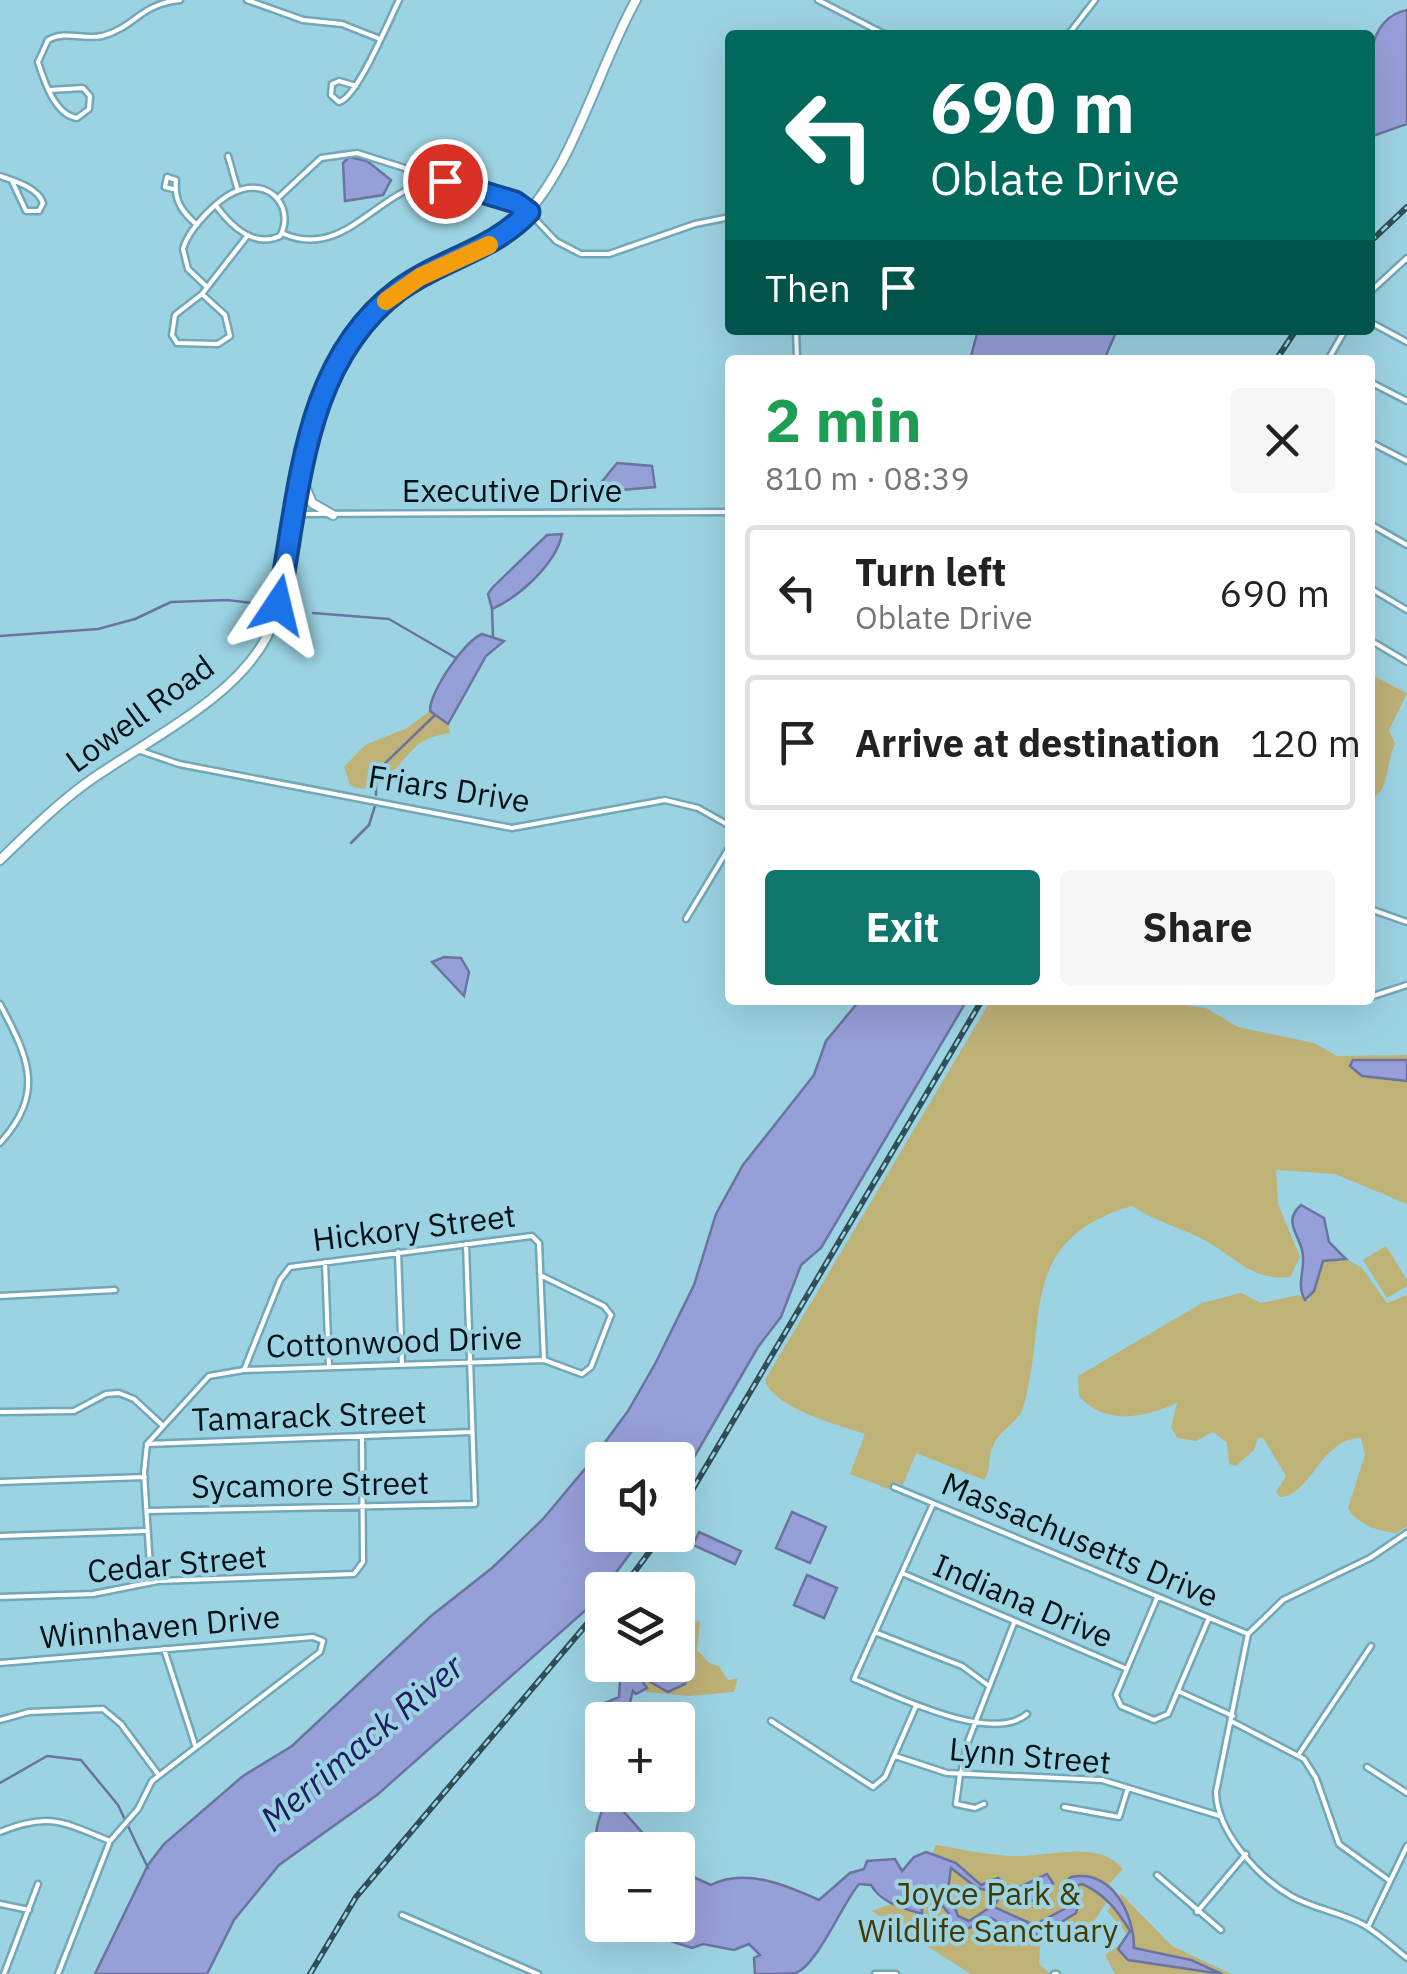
<!DOCTYPE html>
<meta charset="utf-8">
<style>
:root{--surface:#fff;--page:#f6f6f6;--text:#222;--muted:#767676;--line:#e0e0e0;--accent:#0f766e}
body{margin:0;font-family:"IBM Plex Sans",sans-serif;background:var(--page);color:var(--text);height:100vh;display:flex;flex-direction:column;font-size:38px;white-space:nowrap}
*{box-sizing:border-box;margin:0}
p{font-size:32px;color:var(--muted)}
.icon{flex:none;width:55px;height:55px;fill:none;stroke:currentColor;stroke-width:2;stroke-linecap:round;stroke-linejoin:round}
.map{position:relative;flex:1;overflow:hidden}
.drawer{position:absolute;left:725px;top:355px;width:650px;height:650px;display:flex;flex-direction:column;background:var(--surface);border-radius:10px;box-shadow:0 10px 40px #0002}
.drawer>*{flex:none}
.top-card{position:absolute;left:725px;top:30px;width:650px;height:305px;border-radius:10px;box-shadow:0 10px 40px #0002;background:#00695c;color:#fff;overflow:hidden}
.fabs{position:absolute;left:585px;top:1442px;display:grid;gap:20px}
.fabs a{display:grid;place-items:center;width:110px;height:110px;border-radius:10px;background:var(--surface);box-shadow:0 10px 40px #0002;font-size:50px}
.pin{position:absolute;display:grid;place-items:center;width:85px;height:85px;color:#fff;margin:-42px;border:5px solid #fff;border-radius:50%;box-shadow:0 2px 10px #0007}
.me{position:absolute;width:110px;margin:-55px;rotate:10deg;stroke-linejoin:round;filter:drop-shadow(0 0 8px #0008)}
.turn{display:flex;align-items:center;gap:35px;height:210px;padding:0 40px;font-size:45px}
.turn .icon{width:130px;height:130px;stroke-width:2.5}
.turn b{display:block;font-size:70px;line-height:85px}
.then{display:flex;align-items:center;height:95px;padding:0 40px;background:#0003;gap:20px;font-size:38px}
.round{display:grid;place-items:center;flex:none;width:105px;height:105px;border-radius:10px;background:var(--page)}
.headline{display:flex;align-items:center;justify-content:space-between;height:170px;padding:0 40px}
h1{font-size:60px;font-weight:700;line-height:75px;color:#1e9e55}
.button{display:flex;gap:20px;margin-top:auto;padding:20px 40px}
.button a{flex:1;height:115px;border-radius:10px;background:var(--accent);color:#fff;font-size:40px;font-weight:700;line-height:115px;text-align:center}
.button a+a{background:var(--page);color:var(--text)}
ul{padding:0;list-style:none}
li{display:flex;align-items:center;gap:30px;height:135px;margin:0 20px 15px;padding:0 20px;border:5px solid var(--line);border-radius:10px}
li div{flex:1}
li b{display:block;font-size:38px}
li em{font-style:normal}
.map>svg:first-child{display:block}
.green{fill:#beb277}
.water{fill:#979fd9;stroke:#6a749f;stroke-width:2.5;fill-rule:evenodd}
.lines{fill:none;stroke-linecap:round;stroke-linejoin:round}
.stream{stroke:#6a749f;stroke-width:2.5}
.street-casing{stroke:#72a7b7;stroke-width:9}
.primary-casing{stroke:#72a7b7;stroke-width:12}
.street{stroke:#fff;stroke-width:4}
.primary{stroke:#fff;stroke-width:8}
.rail-casing{stroke:#314e57;stroke-width:6}
.rail{stroke:#9cd3e3;stroke-width:2.5;stroke-dasharray:8;stroke-linecap:butt}
.route-casing{stroke:#114b97;stroke-width:25}
.route{stroke:#1a73e8;stroke-width:18}
.slow{stroke:#f59e0b;stroke-width:18}
.labels{text-anchor:middle;stroke-width:8;stroke-linejoin:round;paint-order:stroke}
.street-label{font-size:32px;fill:#001117;stroke:#9cd3e3}
.park-label{font-size:32px;fill:#443b04;stroke:#9cd3e3}
.water-label{font-size:35px;font-style:italic;fill:#1f1c60;stroke:#9cd3e3}
</style>
<div class="map">
<svg width="1407" height="1974" viewBox="0 0 1407 1974">
<rect width="100%" height="100%" fill="#9cd3e3"/>
<path class="green" d="M1370,674L1407,693L1389,730L1395,744C1385,764 1391,790 1370,800Z
M430,711L448,724L450,733C440,735 429,737 420,743C401,758 379,801 350,785L344,767L365,745L407,728Z
M991,1000H1145L1206,1008L1238,1027L1314,1043L1337,1056L1407,1055V1204L1335,1174L1276,1170L1278,1204L1300,1257L1290,1277C1251,1281 1236,1257 1204,1240C1180,1227 1156,1222 1132,1206C1015,1240 1049,1321 1023,1408C1018,1423 1000,1430 994,1444C987,1456 992,1469 984,1480L916,1453L903,1485L895,1482L891,1490L850,1474L865,1434C839,1425 772,1408 765,1380Z
M1386,1246L1407,1280V1286L1387,1298L1363,1260Z
M1348,1260L1362,1268L1387,1303L1407,1295V1526L1397,1533C1380,1532 1356,1524 1348,1508L1365,1455L1361,1438C1319,1439 1312,1496 1280,1497L1276,1492L1286,1476L1263,1438H1258L1254,1450L1236,1466L1229,1464L1227,1443L1213,1432L1196,1441L1177,1438L1171,1427L1177,1403C1143,1418 1106,1426 1079,1396L1078,1376L1202,1303L1241,1293L1261,1303L1299,1295L1309,1301L1323,1262Z
M673,1587L692,1602L691,1620L700,1622L697,1650L709,1663L719,1666L728,1680L738,1678L734,1692L689,1696L646,1692L647,1685L638,1674L651,1681L687,1678L679,1665L685,1657V1648H678V1637L684,1638L683,1627L678,1624V1590H671Z
M936,1845C962,1849 990,1856 1016,1856C1050,1857 1098,1839 1123,1869L1109,1884L1115,1890L1090,1927L1064,1939L1057,1934L1040,1946L1039,1964L1051,1974H971L872,1911L915,1895Z
M1121,1894L1172,1946L1231,1974H1115L1105,1955L1124,1942L1119,1949L1126,1942L1127,1934L1107,1911Z"/>
<path class="water" d="M1407,10V124L1370,137C1370,98 1356,20 1407,10Z
M349,157L367,161L391,180L383,195L345,201L343,163Z
M978,330H1117L1104,360H970Z
M617,463L652,466L655,487L599,492L596,489Z
M562,534C556,564 519,597 492,609L488,594L493,587L547,535Z
M482,634L504,641L486,656L448,724L430,711C429,693 464,641 482,634Z
M444,957L461,958L469,972L464,996L432,962Z
M860,1000H967L821,1248L801,1265L781,1317L758,1347L678,1485V1460H602V1535H644L594,1602L602,1610V1633L595,1627L602,1617L589,1607L377,1795L279,1865L234,1920L207,1974H95L148,1865L164,1844L243,1776L292,1746L431,1616L492,1568L543,1519L589,1464L628,1411L655,1364L694,1285L716,1214L743,1165L814,1075L826,1041Z
M1353,1060H1407V1081L1362,1076L1350,1066Z
M1301,1205L1324,1218L1329,1242L1346,1259L1323,1261L1314,1291L1305,1300C1295,1283 1307,1268 1302,1250C1298,1233 1283,1221 1301,1205Z
M792,1512L826,1527L810,1563L776,1548Z
M699,1532L741,1551L735,1564L693,1545Z
M807,1575L837,1588L824,1618L794,1605Z
M678,1648L687,1652L679,1665L687,1679L685,1684L668,1692L638,1675L647,1688L636,1694L633,1691L628,1710L616,1720H602V1737L597,1739L594,1732L605,1703L619,1697L621,1665H678Z
M614,1801L658,1850H602V1869C592,1849 594,1826 605,1805Z
M926,1852L956,1863L981,1885L998,1878L1013,1890L1047,1874L1053,1883L1047,1895L1015,1907L1005,1887L994,1907L1034,1925L1066,1908L1065,1883L1071,1877C1112,1869 1134,1914 1134,1948L1191,1960L1222,1974L1128,1960L1118,1949L1130,1931C1118,1911 1104,1893 1082,1884L1074,1886L1079,1900L1076,1913L1058,1924H1050L1039,1935L1008,1928L991,1918L956,1934L948,1927L949,1914L937,1899L922,1901V1914C903,1908 881,1903 871,1885L859,1884C842,1904 818,1964 796,1973C786,1974 767,1974 755,1974L754,1958L760,1955L749,1944L734,1950L703,1944L692,1948L661,1938L640,1925H678V1870L711,1885C745,1867 788,1886 819,1900L850,1873L864,1869L867,1861L895,1859L902,1871L914,1857ZM951,1868L977,1888L991,1891L994,1885L998,1892L992,1906L969,1921L958,1916L948,1889Z"/>
<g class="lines">
<path class="stream" d="M492,609L493,637
M313,613L389,619L456,658
M0,636L98,629L135,619L171,602L227,600L268,605
M376,795V772L435,715
M351,843L369,825L375,806
M0,1783L47,1756L81,1760L118,1805L148,1868"/>
<defs>
<path id="street" d="M247,0L303,20L342,24L380,39
M818,0L886,35
M1068,35L1095,0
M356,86L339,81L332,84L331,95L339,102C357,98 389,20 399,0
M50,90L83,88L90,96L89,109L77,118C55,115 44,81 38,62L48,40C66,30 83,40 102,36C134,28 140,4 180,0
M228,156L238,191
M0,176C15,181 38,188 43,203L39,211H26L12,181
M173,189L165,187L167,177L176,180C174,200 181,211 197,225
M278,198L321,158L357,153L522,205L556,241L581,254H609L695,224L730,217
M284,234C343,259 375,194 427,183C450,178 499,206 525,211
M207,287L188,269L183,249C189,228 221,194 243,189C274,181 294,211 280,236C255,248 232,227 217,207
M1370,292L1407,258
M202,294L225,315L230,336L218,344L177,343L172,335L175,315L202,294L248,235
M1370,322L1407,342
M796,330L797,360
M1328,360L1345,330
M1370,382L1407,401
M1370,442L1407,461
M294,514L730,512
M1370,524L1407,545
M1370,588L1407,610
M1370,640L1407,662
M138,750L179,764L512,828L665,800L698,808L730,826
M1370,909L1407,922
M686,919L730,846
M1370,997L1407,985
M0,1004C28,1057 46,1092 0,1143
M398,1252L402,1365
M325,1262L329,1367
M0,1296L115,1290
M244,1370L280,1280L290,1267L532,1236L539,1243L544,1360
M1,1412L74,1411L106,1394L119,1393L134,1399L161,1424
M147,1444L472,1432
M0,1482L145,1477
M894,1487L1248,1634
M933,1504L854,1679C892,1694 991,1745 1027,1714
M147,1511L475,1504L466,1244
M1407,1533L1370,1558L1283,1600L1248,1634L1216,1792C1217,1832 1258,1877 1291,1896C1314,1909 1341,1912 1364,1925C1379,1934 1393,1947 1407,1958
M0,1536L145,1531
M902,1573L1127,1669
M151,1582L144,1473L147,1444L209,1376L244,1370L544,1360L582,1374L591,1367L611,1315L604,1306L542,1276
M0,1597L93,1594L158,1581L354,1574L363,1562L362,1436
M1157,1598L1116,1695L1121,1706L1154,1720L1168,1714L1209,1618
M877,1633L962,1666L989,1686
M164,1649L195,1745
M0,1663L313,1637L323,1641L320,1652L152,1781L138,1809L110,1841L58,1974
M1178,1691L1233,1716
M0,1720L29,1712L103,1709L121,1724L158,1774
M771,1721L873,1787L885,1777L916,1706
M1231,1721L1304,1759L1316,1778L1339,1844L1390,1881
M1299,1754L1371,1646
M895,1756L947,1773L1102,1780L1220,1816
M1367,1767L1407,1793
M960,1774L956,1804L975,1808L984,1804
M961,1774L967,1744L1014,1623
M1064,1807L1119,1817L1128,1788
M0,1832C49,1812 63,1822 110,1841
M1157,1875L1221,1930
M0,1904L29,1910
M1197,1912L1246,1854
M402,1915L538,1974
M1368,1927L1407,1846
M4,1974L38,1884
M875,1974H896
M1054,1974H1057"/>
<path id="primary" d="M302,479L312,503L333,515
M0,860C27,834 55,806 85,784C141,743 233,701 266,638C280,610 282,580 288,550C300,479 309,403 350,341C400,267 461,276 515,226C573,172 597,69 636,0"/>
</defs>
<use href="#street" class="street-casing"/>
<use href="#primary" class="primary-casing"/>
<use href="#street" class="street"/>
<use href="#primary" class="primary"/>
<defs>
<path id="rail" d="M1370,242L1407,207
M1276,360L1296,330
M678,1514L982,1000
M621,1590L662,1535
M310,1974L356,1897L602,1606"/>
</defs>
<use href="#rail" class="rail-casing"/>
<use href="#rail" class="rail"/>
</g>
<g class="lines">
<defs>
<path id="route" d="M278,605C300,496 301,363 399,290C441,259 492,251 529,212L515,202L445,181"/>
</defs>
<use href="#route" class="route-casing"/>
<use href="#route" class="route"/>
<path class="slow" d="M386,301L420,277L489,245"/>
</g>
<g class="labels">
<g class="street-label">
<text x="512" y="502">Executive Drive</text>
<text transform="translate(140 714) rotate(-36)" y="11">Lowell Road</text>
<text transform="translate(449 789) rotate(9)" y="11">Friars Drive</text>
<text transform="translate(414 1228) rotate(-7)" y="11">Hickory Street</text>
<text transform="translate(394 1342) rotate(-2)" y="11">Cottonwood Drive</text>
<text transform="translate(309 1416) rotate(-2)" y="11">Tamarack Street</text>
<text transform="translate(310 1485) rotate(-1)" y="11">Sycamore Street</text>
<text transform="translate(1080 1540) rotate(23)" y="11">Massachusetts Drive</text>
<text transform="translate(177 1564) rotate(-5)" y="11">Cedar Street</text>
<text transform="translate(1023 1601) rotate(23)" y="11">Indiana Drive</text>
<text transform="translate(160 1627) rotate(-5)" y="11">Winnhaven Drive</text>
<text transform="translate(1030 1756) rotate(5)" y="11">Lynn Street</text>
</g>
<g class="park-label">
<text x="988" y="1905">Joyce Park &amp;<tspan x="988" dy="37">Wildlife Sanctuary</tspan></text>
</g>
<g class="water-label">
<text transform="translate(362 1743) rotate(-40)" y="12">Merrimack River</text>
</g>
</g>
</svg>
<div class="fabs">
<a><svg class="icon" aria-label="sound" viewBox="0 0 24 24"><path d="M4 9h4l5-4v14l-5-4H4zM17 9q2 3 0 6"/></svg></a>
<a><svg class="icon" aria-label="layers" viewBox="0 0 24 24"><path d="M12 4l9 5-9 5-9-5zM3 14l9 5 9-5"/></svg></a>
<a>+</a>
<a>−</a>
</div>
<div class="pin" style="left:445px;top:181px;background:#d93025"><svg class="icon" aria-label="arrive" viewBox="0 0 24 24"><path d="M6 21V4h12l-3 4 3 4H6"/></svg></div>
<svg class="me" style="left:278px;top:605px" viewBox="-20 -20 40 40"><path d="M0-17L14 15 0 8-14 15z" fill="#1a73e8" stroke="#fff" stroke-width="4"/></svg>
<div class="top-card">
<div class="turn"><svg class="icon" aria-label="left" viewBox="0 0 24 24"><path d="M17 20v-9H6M10 6l-5 5 5 5"/></svg><div><b>690 m</b>Oblate Drive</div></div>
<div class="then">Then<svg class="icon" aria-label="arrive" viewBox="0 0 24 24"><path d="M6 21V4h12l-3 4 3 4H6"/></svg></div>
</div>
<section class="drawer">
<div class="headline"><div><h1>2 min</h1><p>810 m · 08:39</p></div><a class="round"><svg class="icon" aria-label="close" viewBox="0 0 24 24"><path d="M6 6l12 12M18 6L6 18"/></svg></a></div>
<ul>
<li><svg class="icon" aria-label="left" viewBox="0 0 24 24"><path d="M17 20v-9H6M10 6l-5 5 5 5"/></svg><div><b>Turn left</b><p>Oblate Drive</p></div><em>690 m</em></li>
<li><svg class="icon" aria-label="arrive" viewBox="0 0 24 24"><path d="M6 21V4h12l-3 4 3 4H6"/></svg><div><b>Arrive at destination</b></div><em>120 m</em></li>
</ul>
<div class="button"><a>Exit</a><a>Share</a></div>
</section>
</div>
